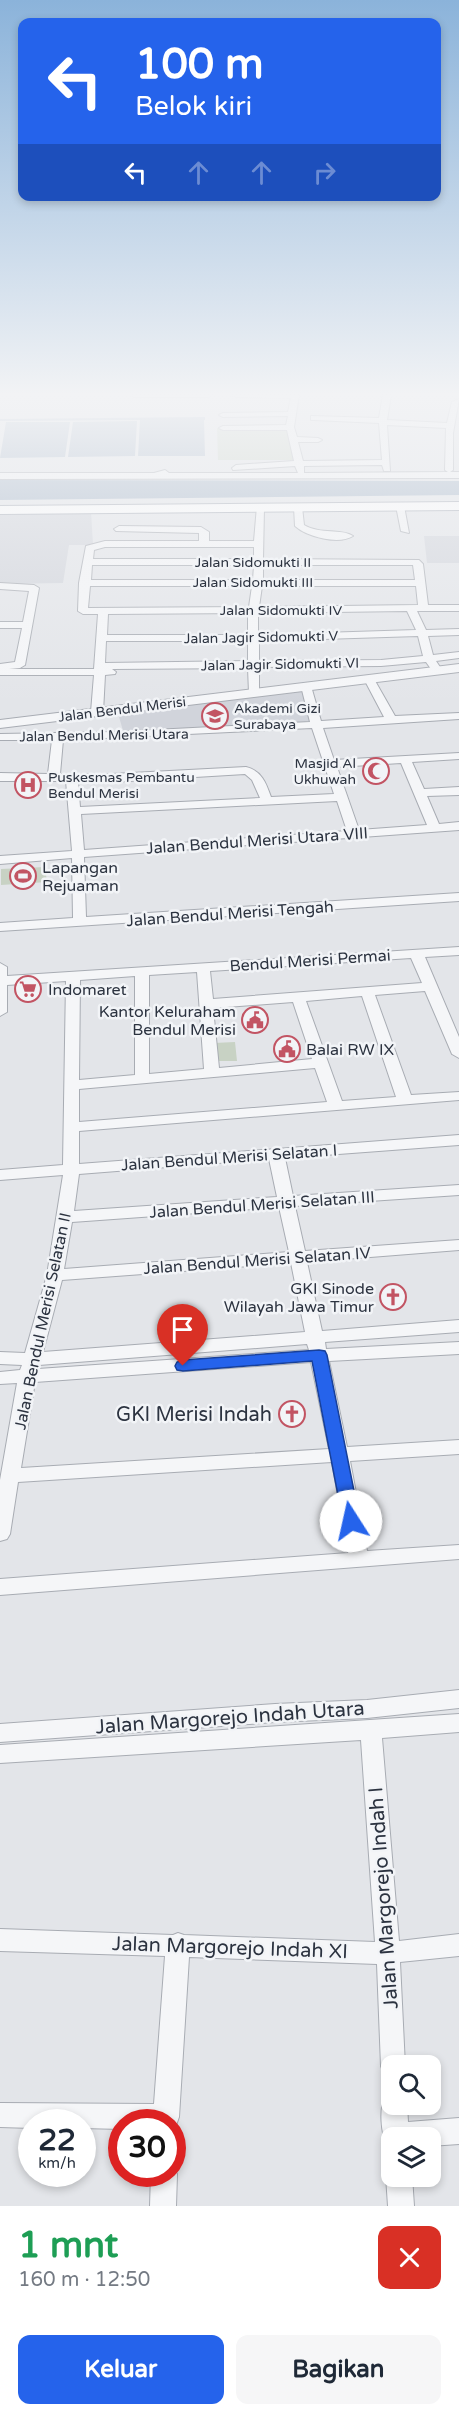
<!DOCTYPE html>
<html lang="id">
<meta charset="utf-8">
<style>
:root{--surface:#fff;--page:#f6f6f7;--text:#1f2937;--muted:#747a83;--accent:#2563eb}
body{margin:0;font-family:"Varela Round",sans-serif;background:var(--page);color:var(--text);height:100vh;display:flex;flex-direction:column;font-size:22px;white-space:nowrap}
*{box-sizing:border-box;margin:0}
p{font-size:20px;color:var(--muted)}
.icon{flex:none;width:33px;height:33px;fill:none;stroke:currentColor;stroke-width:2;stroke-linecap:round;stroke-linejoin:round}
.map{position:relative;height:2206px;overflow:hidden}
.details{display:flex;flex-direction:column;background:var(--surface);flex:1}
.details>*{flex:none}
.guide{position:absolute;left:18px;top:18px;width:423px;height:183px;border-radius:12px;box-shadow:0 3px 9px #0003;background:#2563eb;color:#fff;overflow:hidden}
.controls{position:absolute;left:381px;top:2055px;display:grid;gap:12px}
.controls a{display:grid;place-items:center;width:60px;height:60px;border-radius:12px;background:var(--surface);box-shadow:0 3px 9px #0003;font-size:30px}
.speed{position:absolute;left:18px;top:2109px;display:flex;gap:12px;font-size:30px;font-weight:700;text-align:center}
.speed>*{display:grid;place-content:center;width:78px;height:78px;border-radius:50%;background:var(--surface);box-shadow:0 3px 9px #0003;line-height:1}
.speed small{font-size:15px;font-weight:400}
.speed .limit{border:9px solid #d22;background:#fff;color:#111}
.pin{position:absolute;display:grid;place-items:center;width:51px;height:51px;color:#fff;margin:-62px -26px;border-radius:50% 50% 50% 0;rotate:-45deg;box-shadow:0 0 6px #0007}
.pin .icon{rotate:45deg}
.me{position:absolute;width:66px;margin:-33px;rotate:350deg;stroke-linejoin:round;filter:drop-shadow(0 0 4px #0008)}
.turn{display:flex;align-items:center;gap:21px;height:126px;padding:0 18px;font-size:27px}
.turn .icon{width:78px;height:78px;stroke-width:2.5}
.turn b{display:block;font-size:42px;line-height:51px}
.lanes{display:flex;align-items:center;height:57px;padding:0 18px;background:#0003;justify-content:center;gap:30px;direction:ltr}
.lanes .off{opacity:.35}
.round{display:grid;place-items:center;flex:none;width:63px;height:63px;border-radius:12px;background:var(--page)}
.overview{display:flex;align-items:center;justify-content:space-between;height:102px;padding:0 18px}
h1{font-size:36px;font-weight:700;line-height:45px;color:#1e9e55}
.button{display:flex;gap:12px;margin-top:auto;padding:12px 18px}
.button a{flex:1;height:69px;border-radius:12px;background:var(--accent);color:#fff;font-size:24px;font-weight:700;line-height:69px;text-align:center}
.button a+a{background:var(--page);color:var(--text)}
.map>svg:first-child{display:block}
.built{fill:#d1d4db}
.green{fill:#c8d2c4}
.water{fill:#a1b2c6}
.lines{fill:none;stroke-linecap:round;stroke-linejoin:round}
.minor-casing{stroke:#a8acb3;stroke-width:2}
.tertiary-casing{stroke:#a8acb3;stroke-width:2}
.primary-casing{stroke:#a3a9b4;stroke-width:2}
.minor{fill:#f5f6f8;fill-rule:evenodd}
.tertiary{fill:#f5f6f8;fill-rule:evenodd}
.primary{fill:#fff;fill-rule:evenodd}
.route{fill:#2563eb;stroke:#184099;stroke-width:1.5}
.labels{text-anchor:middle;stroke-width:5;stroke-linejoin:round;paint-order:stroke}
.far-street-label{font-size:14px;fill:#2c3340;stroke:#f2f4f7}
.far-poi-label{font-size:14px;fill:#2c3340;stroke:#f2f4f7;text-anchor:start}
.street-label{font-size:16px;fill:#2c3340;stroke:#f2f4f7}
.poi-label{font-size:16px;fill:#2c3340;stroke:#f2f4f7;text-anchor:start}
.near-poi-label{font-size:20px;fill:#2c3340;stroke:#f2f4f7;text-anchor:end}
.near-street-label{font-size:20px;fill:#2c3340;stroke:#f2f4f7}
</style>
<div class="map">
<svg width="459" height="2206" viewBox="0 0 459 2206">
<rect width="100%" height="100%" fill="#e3e5e9"/>
<path class="built" d="M91,511L93,545H69L63,583L0,584V512Z
M424,536H459V563H427Z
M302,687L312,721L124,734L117,710Z"/>
<path class="green" d="M289,427L293,460H218L217,428Z
M45,867L47,882L1,885V869Z
M235,1042L237,1061H216L214,1043Z"/>
<path class="water" d="M205,417V420H192H204L205,456H138L140,420L0,421V419Z
M137,421L135,456L68,457L73,422Z
M6,422H70L65,457L0,458Z
M0,480L459,481V495L0,500Z"/>
<g class="lines">
<defs>
<path id="minor" d="M130,395H212L208,397H134Z
M232,395H299L294,427L297,437L318,438L322,440L318,442H298L303,461L382,460L379,423L314,420H311V416L379,418L383,395H391L387,420L447,423L452,402L459,399L453,433V470L450,472H459V478L0,479V473H154L165,470L169,473H298L295,466L233,470L232,468L236,465L294,461L287,430H223L219,428L223,426L286,425L288,416L223,417L219,415L223,413L288,412L291,398L236,397ZM387,425L446,428L445,470L448,472L304,473V466L382,465L384,471H390Z
M400,503L404,506L409,533L401,531L396,506Z
M298,504L302,507L304,525C321,535 341,528 353,536C339,545 307,537 295,526L294,507Z
M257,506L264,508L263,559L419,560L423,564L428,605H459V611H417L426,630L459,629V635L428,636L433,655L459,652V658L436,661L440,667L435,670L431,669L426,662L381,666L259,667V693L254,696L249,693L248,668L112,669L116,672L115,674L105,675L103,712L97,715L91,712L94,675H0V664L15,662L22,628H0V622H23L29,591L0,589V583L34,585L39,588L25,665L20,668L9,669H94L98,614H83L78,611L79,583L86,546L105,541H199V533L116,531L114,529L119,526L201,527L209,532V541H254ZM105,547H254V559H93L94,550ZM92,565H254L253,580H91ZM263,565H413L415,580H263ZM90,586H252L249,607L88,608ZM262,586H416L418,605L259,607ZM407,611L416,630L258,635V613ZM248,613V635H107L108,614ZM418,636L423,656L381,660L259,661V641ZM106,641H248V661L105,663Z
M369,676L374,679L395,716L459,713V719L323,728L334,760L459,753V759L412,762L424,789L459,787V795L427,796L439,824L459,822V830L84,857L86,917L459,893V901L0,931V923L73,918L72,858L0,864V856L72,851L66,781H0V773L48,774L52,740H0V734L115,732L310,722L301,686L306,683L311,686L321,721L384,717L364,679ZM312,728L334,794L271,797C266,783 262,771 246,767L112,774H60L63,740ZM401,763L427,825L359,830L337,767ZM245,774L252,780L260,798L80,807L78,781L112,782ZM337,801L347,831L84,850L81,814Z
M459,947V955L425,957L459,1037V1058L452,1054L425,991L375,995L411,1095L459,1092V1100L79,1131V1164L459,1135V1145L285,1158L293,1196L459,1185V1195L295,1206L305,1251L459,1240V1250L307,1262L322,1331L459,1320V1332L325,1342L326,1349L459,1342V1354L329,1361L347,1447L459,1440V1454L350,1461L367,1551L459,1545V1559L0,1595V1579L348,1553L332,1462L18,1482L10,1534L7,1539L0,1541V1480L17,1383L0,1384V1372L20,1370L22,1365L0,1364V1352L25,1353L47,1275L63,1175L0,1180V1170L63,1165L66,981L7,985V1012L0,1016V963L7,967V976ZM411,958L422,983L213,999L210,971ZM197,972L204,1069L149,1074V975ZM135,976V1075L79,1080L80,980ZM362,996L396,1097L342,1101L306,1001ZM293,1002L312,1059L219,1068L213,1008ZM315,1068L327,1102L79,1122V1089ZM269,1159L277,1197L74,1211L79,1174ZM279,1207L289,1252L64,1269L72,1222ZM291,1263L305,1332L43,1352L62,1280ZM307,1344L309,1350L38,1369L39,1365ZM311,1362L329,1449L21,1468L35,1382Z
M459,1690V1708L367,1718L275,1722L0,1742V1724L275,1704L367,1700Z
M459,1714V1732L382,1738L399,1941L459,1934V1956L400,1962L405,2066H392V2077L384,2074L381,2066L377,1964L189,1957L179,2117L174,2131L172,2122H122V2129L82,2128V2122H32V2128L0,2127V2103L154,2104L165,1956L0,1951V1929L173,1935L178,1933L184,1935L375,1942L361,1740L0,1763V1745Z
M392,2093V2104H407L408,2122L459,2118V2144L430,2146V2138H392V2149L387,2147C381,2132 379,2110 385,2095Z
M172,2165L177,2174L176,2206H150L151,2174H172Z
M392,2166V2176H412L414,2206H388L386,2176Z"/>
<path id="tertiary" d="M459,664V672L0,728V720Z"/>
<path id="primary" d="M459,502V510L0,514V506Z"/>
</defs>
<use href="#minor" class="minor-casing"/>
<use href="#tertiary" class="tertiary-casing"/>
<use href="#primary" class="primary-casing"/>
<use href="#minor" class="minor"/>
<use href="#tertiary" class="tertiary"/>
<use href="#primary" class="primary"/>
</g>
<linearGradient id="sky" x2="0" y2="1"><stop stop-color="#8bb3da"/><stop offset="0.56" stop-color="#f2f3f5"/><stop offset="1" stop-color="#f2f3f5" stop-opacity="0"/></linearGradient>
<rect width="459" height="704" fill="url(#sky)"/>
<path class="route" d="M319,1350L325,1351L327,1355L360,1521L357,1525L351,1527L345,1525L343,1521L312,1361L183,1371L177,1370L175,1366L177,1362L183,1360Z"/>
<defs>
<symbol id="university-ring" viewBox="-11 -11 22 22"><circle r="9.5" fill="#f2f4f7" stroke="#c25463" stroke-width="1.5"/><path d="M0-5L7-2L0 1L-7-2ZM-4 1L0 2.5L4 1V4Q0 6-4 4Z" fill="#c25463"/></symbol>
<symbol id="mosque-ring" viewBox="-11 -11 22 22"><circle r="9.5" fill="#f2f4f7" stroke="#c25463" stroke-width="1.5"/><path d="M3.5-4.9A6 6 0 1 0 3.5 4.9A5 5 0 1 1 3.5-4.9Z" fill="#c25463"/></symbol>
<symbol id="hospital-ring" viewBox="-11 -11 22 22"><circle r="9.5" fill="#f2f4f7" stroke="#c25463" stroke-width="1.5"/><path d="M-5-5h3v3.5h4V-5h3V5h-3V1.5h-4V5h-3Z" fill="#c25463"/></symbol>
<symbol id="stadium-ring" viewBox="-11 -11 22 22"><circle r="9.5" fill="#f2f4f7" stroke="#c25463" stroke-width="1.5"/><path d="M0-5a6.5 5 0 1 0 0 10a6.5 5 0 1 0 0-10ZM-3.5-1.8h7v3.6h-7Z" fill="#c25463"/></symbol>
<symbol id="supermarket-ring" viewBox="-11 -11 22 22"><circle r="9.5" fill="#f2f4f7" stroke="#c25463" stroke-width="1.5"/><path d="M-6-5.5h2.5l.6 2H6L4.5 2H-2.5L-4.4-4H-6ZM-1.5 3.2a1.3 1.3 0 1 0 .1 0ZM3 3.2a1.3 1.3 0 1 0 .1 0Z" fill="#c25463"/></symbol>
<symbol id="civic-ring" viewBox="-11 -11 22 22"><circle r="9.5" fill="#f2f4f7" stroke="#c25463" stroke-width="1.5"/><path d="M-.6-6.5H3V-4.5H.6V-3L4-1V1h2V6H-6V1h2V-1L-.6-3ZM-1.2 2.5V6h2.4V2.5Z" fill="#c25463"/></symbol>
<symbol id="church-ring" viewBox="-11 -11 22 22"><circle r="9.5" fill="#f2f4f7" stroke="#c25463" stroke-width="1.5"/><path d="M-1.2-6h2.4v3.5h3.3v2.4h-3.3V6h-2.4V-.1h-3.3v-2.4h3.3Z" fill="#c25463"/></symbol>
</defs>
<g fill-rule="evenodd">
<use href="#university-ring" x="200" y="701" width="30" height="30"/>
<use href="#mosque-ring" x="361" y="756" width="30" height="30"/>
<use href="#hospital-ring" x="13" y="770" width="30" height="30"/>
<use href="#stadium-ring" x="8" y="861" width="30" height="30"/>
<use href="#supermarket-ring" x="13" y="974" width="30" height="30"/>
<use href="#civic-ring" x="240" y="1005" width="30" height="30"/>
<use href="#civic-ring" x="272" y="1034" width="30" height="30"/>
<use href="#church-ring" x="378" y="1282" width="30" height="30"/>
<use href="#church-ring" x="277" y="1399" width="30" height="30"/>
</g>
<g class="labels">
<g class="far-street-label">
<text x="253" y="567">Jalan Sidomukti II</text>
<text x="253" y="587">Jalan Sidomukti III</text>
<text x="281" y="615">Jalan Sidomukti IV</text>
<text transform="translate(261 637) rotate(-1)" y="5">Jalan Jagir Sidomukti V</text>
<text transform="translate(280 664) rotate(-1)" y="5">Jalan Jagir Sidomukti VI</text>
<text transform="translate(122 709) rotate(-7)" y="5">Jalan Bendul Merisi</text>
<text transform="translate(104 735) rotate(-1)" y="5">Jalan Bendul Merisi Utara</text>
</g>
<g class="far-poi-label">
<text x="234" y="713">Akademi Gizi<tspan x="234" dy="16">Surabaya</tspan></text>
<text x="356" y="768" text-anchor="end">Masjid Al<tspan x="356" dy="16">Ukhuwah</tspan></text>
<text x="48" y="782">Puskesmas Pembantu<tspan x="48" dy="16">Bendul Merisi</tspan></text>
</g>
<g class="street-label">
<text transform="translate(257 840) rotate(-4)" y="6">Jalan Bendul Merisi Utara VIII</text>
<text transform="translate(230 913) rotate(-4)" y="6">Jalan Bendul Merisi Tengah</text>
<text transform="translate(310 960) rotate(-4)" y="6">Bendul Merisi Permai</text>
<text transform="translate(229 1157) rotate(-4)" y="6">Jalan Bendul Merisi Selatan I</text>
<text transform="translate(262 1204) rotate(-4)" y="6">Jalan Bendul Merisi Selatan III</text>
<text transform="translate(257 1260) rotate(-4)" y="6">Jalan Bendul Merisi Selatan IV</text>
<text transform="translate(42 1321) rotate(-78)" y="6">Jalan Bendul Merisi Selatan II</text>
</g>
<g class="poi-label">
<text x="42" y="873">Lapangan<tspan x="42" dy="18">Rejuaman</tspan></text>
<text x="48" y="995">Indomaret</text>
<text x="236" y="1017" text-anchor="end">Kantor Keluraham<tspan x="236" dy="18">Bendul Merisi</tspan></text>
<text x="306" y="1055">Balai RW IX</text>
<text x="374" y="1294" text-anchor="end">GKI Sinode<tspan x="374" dy="18">Wilayah Jawa Timur</tspan></text>
</g>
<g class="near-poi-label">
<text x="272" y="1421">GKI Merisi Indah</text>
</g>
<g class="near-street-label">
<text transform="translate(230 1717) rotate(-4)" y="7">Jalan Margorejo Indah Utara</text>
<text transform="translate(383 1898) rotate(-94)" y="7">Jalan Margorejo Indah I</text>
<text transform="translate(230 1947) rotate(2)" y="7">Jalan Margorejo Indah XI</text>
</g>
</g>
</svg>
<div class="controls">
<a><svg class="icon" aria-label="search" viewBox="0 0 24 24"><circle cx="10" cy="10" r="6"/><path d="M15 15l6 6"/></svg></a>
<a><svg class="icon" aria-label="layers" viewBox="0 0 24 24"><path d="M12 4l9 5-9 5-9-5zM3 14l9 5 9-5"/></svg></a>
</div>
<div class="speed"><div>22<small>km/h</small></div><div class="limit">30</div></div>
<div class="pin" style="left:183px;top:1366px;background:#d93025"><svg class="icon" aria-label="arrive" viewBox="0 0 24 24"><path d="M6 21V4h12l-3 4 3 4H6"/></svg></div>
<svg class="me" style="left:351px;top:1521px" viewBox="-20 -20 40 40"><circle r="19" fill="#fff"/><path d="M0-13L10 11 0 6-10 11z" fill="#2563eb"/></svg>
<div class="guide">
<div class="turn"><svg class="icon" aria-label="left" viewBox="0 0 24 24"><path d="M17 20v-9H6M10 6l-5 5 5 5"/></svg><div><b>100 m</b>Belok kiri</div></div>
<div class="lanes"><svg class="icon" aria-label="left" viewBox="0 0 24 24"><path d="M17 20v-9H6M10 6l-5 5 5 5"/></svg><svg class="icon off" aria-label="ahead" viewBox="0 0 24 24"><path d="M12 20V5M6 11l6-6 6 6"/></svg><svg class="icon off" aria-label="ahead" viewBox="0 0 24 24"><path d="M12 20V5M6 11l6-6 6 6"/></svg><svg class="icon off" aria-label="right" viewBox="0 0 24 24"><path d="M7 20v-9h11M14 6l5 5-5 5"/></svg></div>
</div>
</div>
<section class="details">
<div class="overview"><div><h1>1 mnt</h1><p>160 m · 12:50</p></div><a class="round" style="background:#d93025;color:#fff"><svg class="icon" aria-label="close" viewBox="0 0 24 24"><path d="M6 6l12 12M18 6L6 18"/></svg></a></div>
<div class="button"><a>Keluar</a><a>Bagikan</a></div>
</section>
